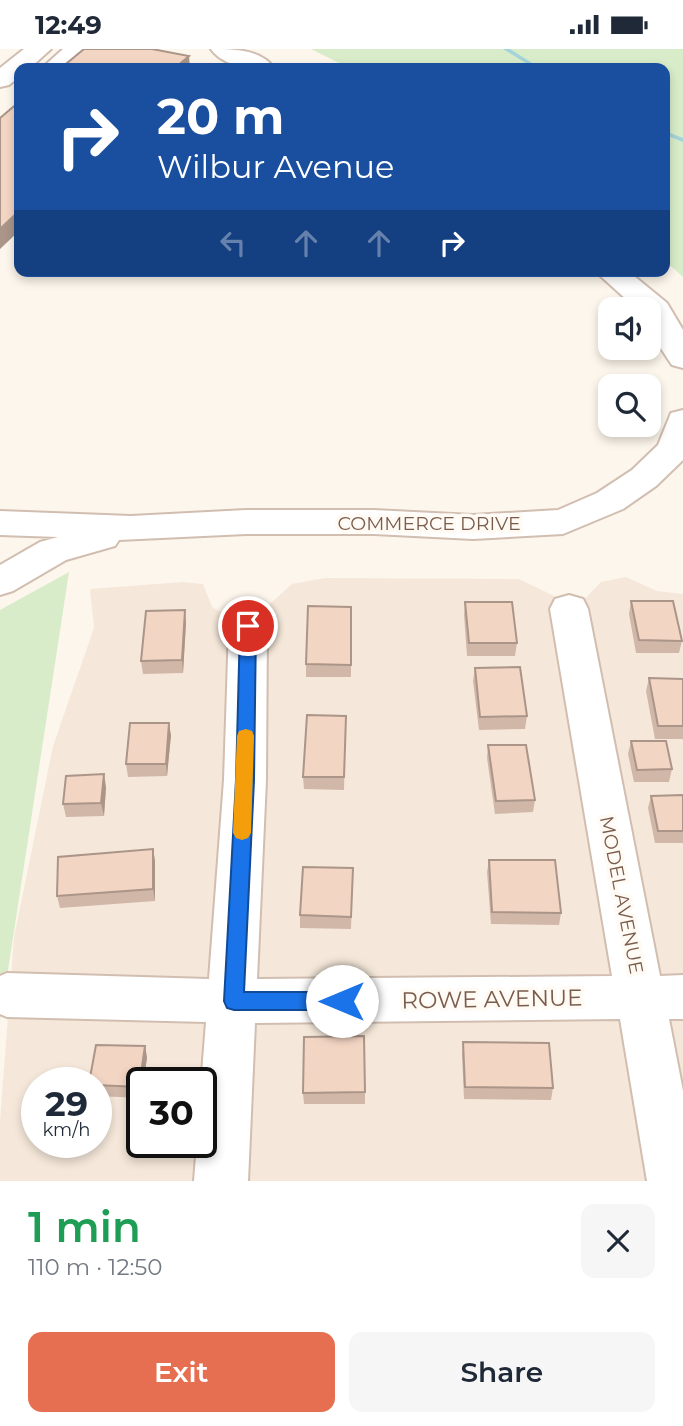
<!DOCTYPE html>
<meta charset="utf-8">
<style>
:root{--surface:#fff;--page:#f6f6f7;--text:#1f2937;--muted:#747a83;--accent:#e76f51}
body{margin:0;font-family:Montserrat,sans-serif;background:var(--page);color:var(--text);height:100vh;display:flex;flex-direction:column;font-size:26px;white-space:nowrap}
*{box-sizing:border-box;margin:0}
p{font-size:23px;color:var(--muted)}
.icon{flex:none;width:38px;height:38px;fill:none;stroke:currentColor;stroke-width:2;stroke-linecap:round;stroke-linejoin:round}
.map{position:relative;height:1132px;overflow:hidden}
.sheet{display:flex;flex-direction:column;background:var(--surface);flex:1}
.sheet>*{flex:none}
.top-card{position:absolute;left:14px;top:14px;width:656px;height:214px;border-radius:14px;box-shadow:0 4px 10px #0003;background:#1a4fa0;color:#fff;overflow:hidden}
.buttons{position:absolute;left:598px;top:248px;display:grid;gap:14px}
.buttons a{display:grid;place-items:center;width:63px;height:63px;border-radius:14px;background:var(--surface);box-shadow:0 4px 10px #0003;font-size:35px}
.speed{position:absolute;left:21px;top:1018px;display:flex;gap:14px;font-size:35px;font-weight:700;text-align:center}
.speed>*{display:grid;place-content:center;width:91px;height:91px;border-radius:50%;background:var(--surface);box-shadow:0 4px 10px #0003;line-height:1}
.speed small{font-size:18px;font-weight:400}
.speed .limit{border:4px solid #111;border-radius:10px;background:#fff;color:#111}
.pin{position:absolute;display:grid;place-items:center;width:60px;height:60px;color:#fff;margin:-30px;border:4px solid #fff;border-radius:50%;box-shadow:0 2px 7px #0007}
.me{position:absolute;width:77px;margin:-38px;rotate:270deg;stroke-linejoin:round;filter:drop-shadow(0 0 5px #0008)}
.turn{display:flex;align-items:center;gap:24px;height:147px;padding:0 28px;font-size:32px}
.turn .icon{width:91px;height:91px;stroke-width:2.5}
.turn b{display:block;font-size:49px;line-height:60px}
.lanes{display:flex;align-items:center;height:66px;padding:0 28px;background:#0003;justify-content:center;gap:35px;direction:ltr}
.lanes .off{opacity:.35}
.round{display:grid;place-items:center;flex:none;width:74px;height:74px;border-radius:14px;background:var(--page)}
.headline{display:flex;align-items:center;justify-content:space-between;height:119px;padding:0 28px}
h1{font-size:42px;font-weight:600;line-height:52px;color:#1e9e55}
.cta{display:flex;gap:14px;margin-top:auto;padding:14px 28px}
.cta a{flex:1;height:80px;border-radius:14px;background:var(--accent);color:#fff;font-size:28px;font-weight:600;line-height:80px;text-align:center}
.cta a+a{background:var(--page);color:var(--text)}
.status{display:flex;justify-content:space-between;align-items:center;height:49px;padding:0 35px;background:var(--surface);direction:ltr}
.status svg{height:19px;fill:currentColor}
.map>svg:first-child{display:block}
.residential{fill:#f5e8da;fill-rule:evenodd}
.green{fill:#d8ecc9}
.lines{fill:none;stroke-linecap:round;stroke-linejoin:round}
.stream{fill:#a5d3da;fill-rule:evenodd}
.minor-casing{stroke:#d1beb0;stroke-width:4}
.minor{fill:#fff;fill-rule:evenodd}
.wall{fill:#d1b7a8}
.shaded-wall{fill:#aa9588}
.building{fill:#f3d5c3;stroke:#aa9588;stroke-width:2}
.route{fill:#1a73e8;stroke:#114b97;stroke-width:2}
.slow{fill:#f59e0b}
.labels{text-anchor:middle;stroke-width:7;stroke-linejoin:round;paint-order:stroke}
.street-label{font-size:19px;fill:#7a5c4d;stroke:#fffaf3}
.near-street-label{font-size:23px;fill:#7a5c4d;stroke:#fffaf3}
</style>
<div class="status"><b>12:49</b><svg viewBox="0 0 49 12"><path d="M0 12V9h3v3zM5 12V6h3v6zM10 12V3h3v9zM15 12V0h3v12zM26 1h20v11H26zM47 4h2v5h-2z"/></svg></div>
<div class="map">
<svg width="683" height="1132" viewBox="0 0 683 1132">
<rect width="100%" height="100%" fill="#fdf6ec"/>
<path class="residential" d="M626,528L657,542L683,545V1132H0V1072L14,888L53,697L94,579L90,540L183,533L203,535L212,558L245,577L292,535L325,529L519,530L577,558L601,533ZM37,1034H96V1094H37ZM142,1034H201V1094H142Z"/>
<path class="green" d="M311,0H683V228L665,212V19H349Z
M69,523L3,954L0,971V561Z"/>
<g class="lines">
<path class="stream" d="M503,0H510L540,19H534Z
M665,82L683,89V93L665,86Z"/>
<defs>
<path id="minor" d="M24,0H51L30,19H19V28L9,36L0,38V19Z
M63,0H90L69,19H42Z
M211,0C232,0 261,0 274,19C254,20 224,19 211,0Z
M595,222H628L667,254L683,281V319L672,316C660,299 649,281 649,261H638Z
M683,361V411L656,437L623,460L563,485L473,490L374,485H246L119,491L115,497L66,511L13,542L0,546V516L40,493L58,488L0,486V462L131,467L246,461H374L473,466L558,461L597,444L632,421L658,396L671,364Z
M569,546L583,550L588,560L660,927L683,926V970H669L683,1042V1132H647L620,970L255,974L248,1132H194L197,1094H201V1037L206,973L7,968L0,965V927L7,924L209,930L224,731L229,577L234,567L248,563L262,567L267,577L266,731L257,930L612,927L550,560L555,550Z"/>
</defs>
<use href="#minor" class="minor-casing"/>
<use href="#minor" class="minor"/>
</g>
<path class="wall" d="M631,552L682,592L679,604H636L629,565Z
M465,553L517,594L515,607H467L464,566Z
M351,558V628H306V615Z
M186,574L183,624L143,625L141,612Z
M475,619L527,667L525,680L479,681L473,632Z
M649,629L683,630V690H655L646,642Z
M346,667L344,741L304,740L303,728Z
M171,686L167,727L128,728L126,715Z
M631,692L672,720L669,733H634L628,705Z
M488,696L535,751L533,763L495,765L487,709Z
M106,738L104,767L66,768L63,755Z
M683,746V794H655L648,759L651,747Z
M153,800L155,812V852L60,859L57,847Z
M489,811L561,864L559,876L491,875L487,823Z
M353,819L351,880L300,879V866Z
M463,993L553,1039L551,1051L464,1050L462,1005Z
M145,997L147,1009L141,1049L96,1047V1034Z
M365,1043V1055H304L303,1044Z"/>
<path class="shaded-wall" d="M189,7L190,19H175Z
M19,162V182L0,200V180Z
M185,561L186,574L183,624L182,611Z
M169,674L171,686L167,727L166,715Z
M104,725L106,738L104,767L101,754Z
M153,800L155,812V852L153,840Z
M145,997L147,1009L143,1034H142L141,1049L139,1038Z"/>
<path class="building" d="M84,0H152L189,7L175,19H61Z
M19,53V162L0,180V69Z
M631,552H673L682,592L639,591Z
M465,553H512L517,594H469Z
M308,557L351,558V616L306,615Z
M185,561L182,611L141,612L146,562Z
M520,618L527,667L480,668L475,619Z
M649,629L683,630V677H658Z
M307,666L346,667L344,728H303Z
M130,674H169L166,715H126Z
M631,692H666L672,720L637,721Z
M488,696H526L535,751L496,752Z
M104,725L101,754L63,755L66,727Z
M683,746V782H658L651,747Z
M153,800V840L57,847L58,808Z
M489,811H555L561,864L492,863Z
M303,818L353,819L351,868L300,866Z
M364,987L365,1043L303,1044L304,988Z
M463,993L549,994L553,1039L465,1038Z
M96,996L145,997L139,1038L96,1036V1034H89Z"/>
<path class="route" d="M248,571L256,577L254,731L244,943H342L349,945L352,952L349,958L342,961H234L227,959L224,952L236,731L240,577Z"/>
<path class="slow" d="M246,680L252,682L254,687L251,784L248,789L242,791L236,789L233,784L237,687L239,682Z"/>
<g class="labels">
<g class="street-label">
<text x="429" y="481">COMMERCE DRIVE</text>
<text transform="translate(622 846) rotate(79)" y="7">MODEL AVENUE</text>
</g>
<g class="near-street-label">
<text transform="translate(492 950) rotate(-1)" y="8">ROWE AVENUE</text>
</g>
</g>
</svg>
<div class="buttons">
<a><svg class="icon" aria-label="sound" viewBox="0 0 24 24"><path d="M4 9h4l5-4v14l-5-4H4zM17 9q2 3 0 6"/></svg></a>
<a><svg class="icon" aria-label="search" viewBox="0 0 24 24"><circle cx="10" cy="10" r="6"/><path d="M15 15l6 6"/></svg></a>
</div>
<div class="speed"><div>29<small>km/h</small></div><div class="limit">30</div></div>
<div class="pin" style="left:248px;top:577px;background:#d93025"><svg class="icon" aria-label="arrive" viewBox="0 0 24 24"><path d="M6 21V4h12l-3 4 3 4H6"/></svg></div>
<svg class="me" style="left:342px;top:952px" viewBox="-20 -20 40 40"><circle r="19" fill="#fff"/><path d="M0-13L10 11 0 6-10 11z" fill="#1a73e8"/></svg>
<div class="top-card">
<div class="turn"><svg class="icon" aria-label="right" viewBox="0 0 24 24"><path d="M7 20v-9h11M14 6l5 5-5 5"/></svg><div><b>20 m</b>Wilbur Avenue</div></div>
<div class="lanes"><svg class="icon off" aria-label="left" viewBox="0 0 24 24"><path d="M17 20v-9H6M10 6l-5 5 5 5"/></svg><svg class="icon off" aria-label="ahead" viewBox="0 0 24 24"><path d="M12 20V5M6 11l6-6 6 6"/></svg><svg class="icon off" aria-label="ahead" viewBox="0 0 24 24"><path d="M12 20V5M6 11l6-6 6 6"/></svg><svg class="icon" aria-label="right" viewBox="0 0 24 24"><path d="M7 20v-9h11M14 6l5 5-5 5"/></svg></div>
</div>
</div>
<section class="sheet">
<div class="headline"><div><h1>1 min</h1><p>110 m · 12:50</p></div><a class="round"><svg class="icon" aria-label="close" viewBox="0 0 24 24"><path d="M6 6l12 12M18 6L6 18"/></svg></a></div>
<div class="cta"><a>Exit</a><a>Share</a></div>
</section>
